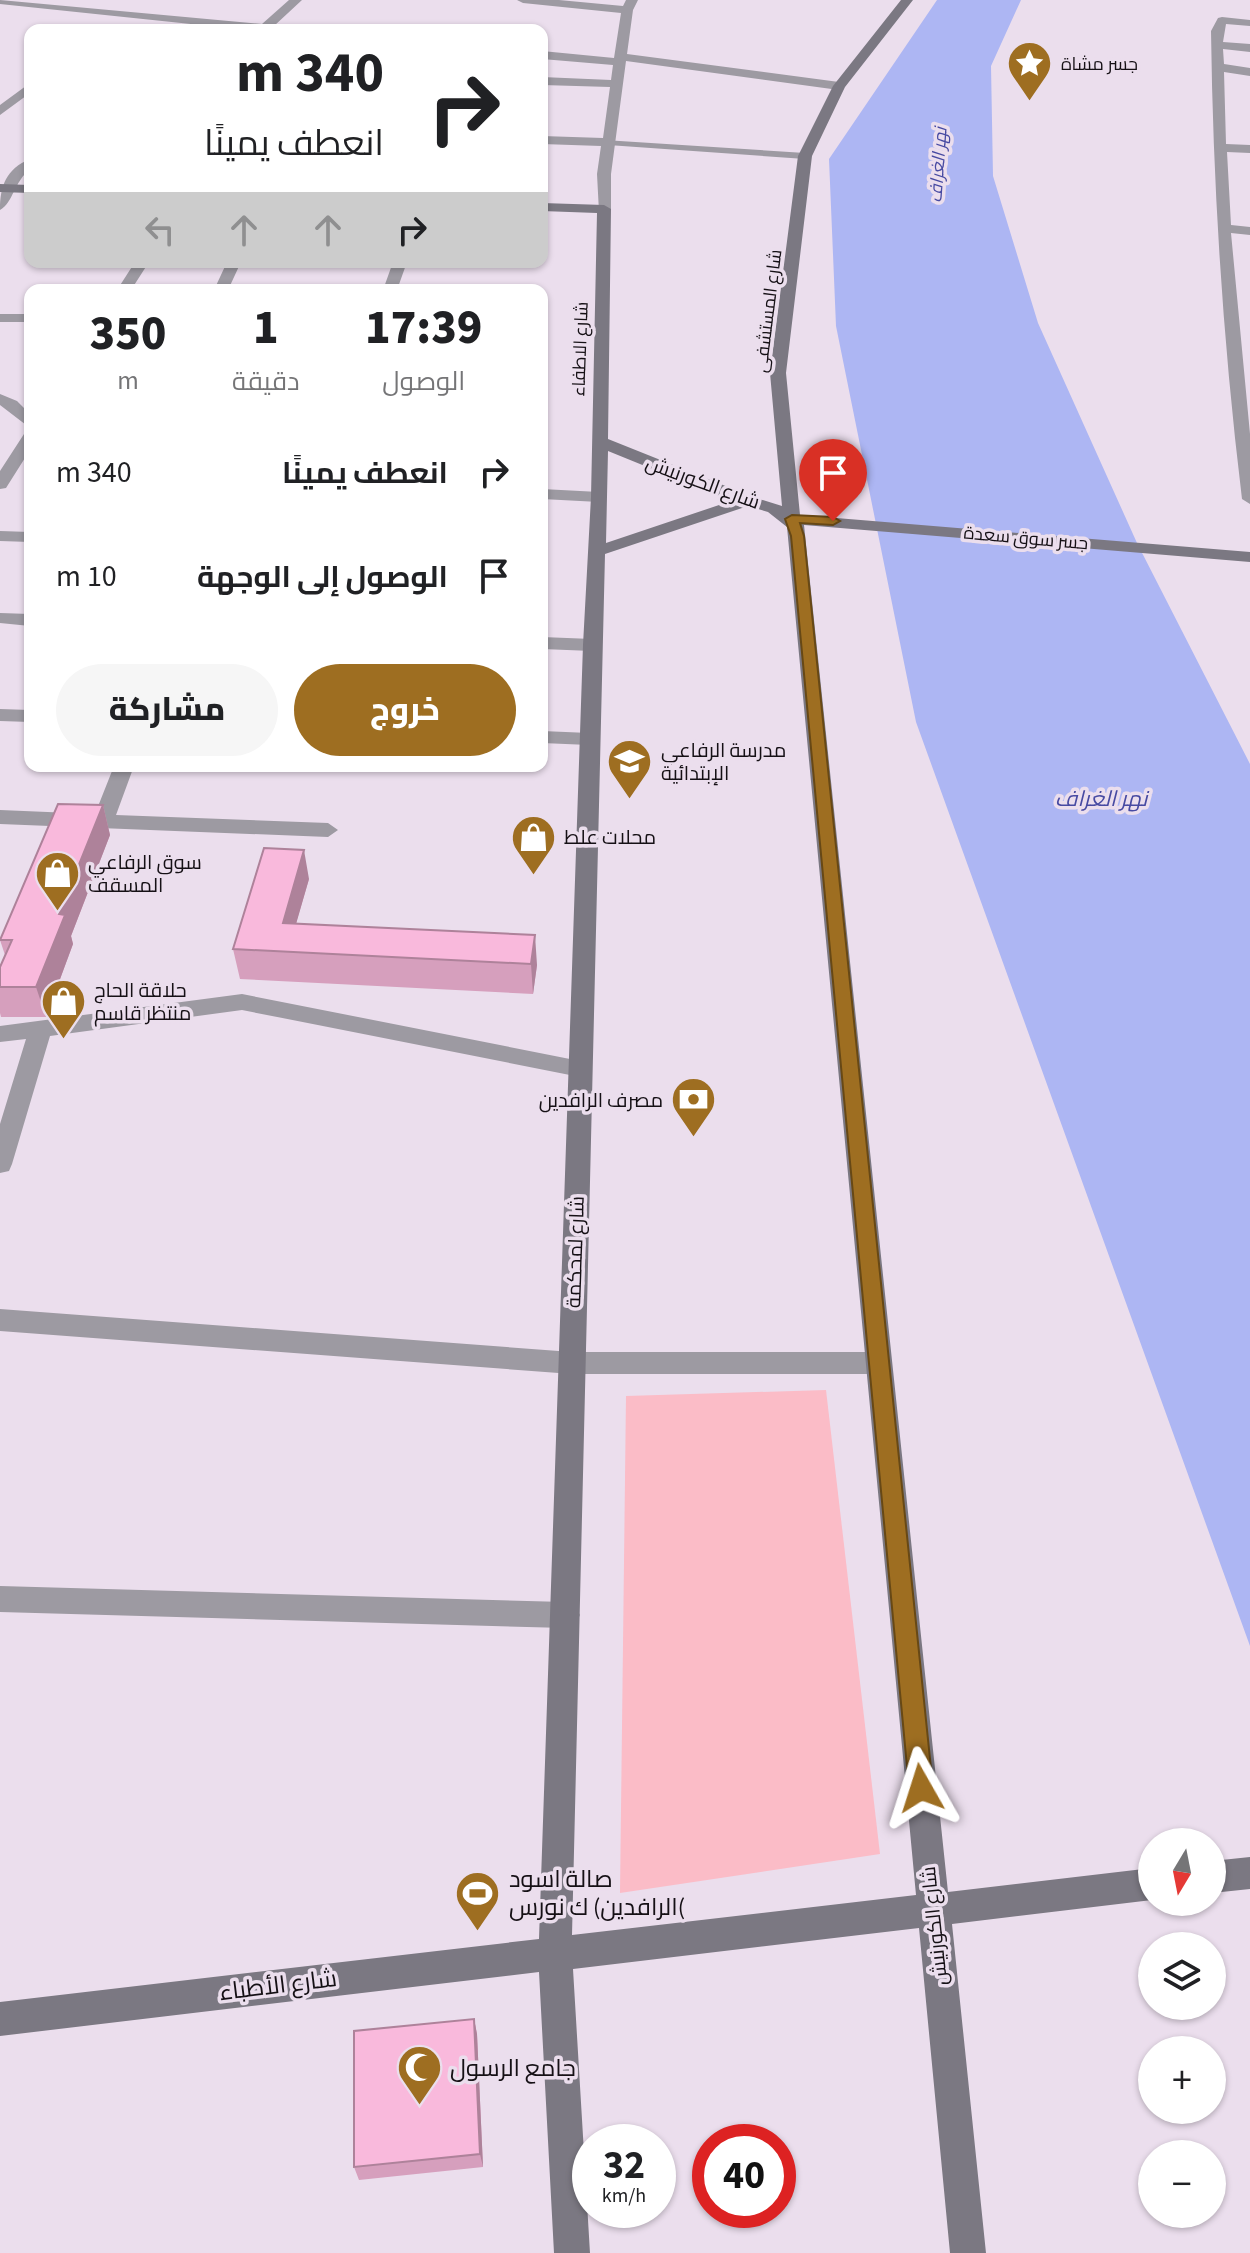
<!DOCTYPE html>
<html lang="ar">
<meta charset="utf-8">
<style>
:root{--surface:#fff;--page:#f6f6f6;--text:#202124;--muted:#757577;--accent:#9e6e21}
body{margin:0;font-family:"Source Sans 3",Cairo,sans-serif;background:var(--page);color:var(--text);direction:rtl;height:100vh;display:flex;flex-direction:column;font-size:30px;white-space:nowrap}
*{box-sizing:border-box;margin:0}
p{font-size:26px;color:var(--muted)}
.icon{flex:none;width:44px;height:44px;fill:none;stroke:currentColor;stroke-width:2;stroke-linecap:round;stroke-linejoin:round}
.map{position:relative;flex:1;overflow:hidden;direction:ltr}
.drawer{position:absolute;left:24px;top:284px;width:524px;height:488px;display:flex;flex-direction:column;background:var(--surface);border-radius:16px;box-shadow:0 2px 6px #0004;direction:rtl}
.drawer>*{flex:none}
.top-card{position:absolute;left:24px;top:24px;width:524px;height:244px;border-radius:16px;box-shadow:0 2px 6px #0004;direction:rtl;background:#fff;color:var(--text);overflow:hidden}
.needle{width:52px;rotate:190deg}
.tools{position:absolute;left:1138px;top:1828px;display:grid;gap:16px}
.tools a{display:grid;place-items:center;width:88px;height:88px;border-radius:50%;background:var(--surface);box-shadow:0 2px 6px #0004;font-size:40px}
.speed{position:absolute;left:572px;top:2124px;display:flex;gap:16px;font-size:40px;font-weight:700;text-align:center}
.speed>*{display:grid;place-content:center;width:104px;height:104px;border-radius:50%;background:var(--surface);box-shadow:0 2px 6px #0004;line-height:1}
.speed small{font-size:20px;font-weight:400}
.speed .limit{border:12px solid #d22;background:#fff;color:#111}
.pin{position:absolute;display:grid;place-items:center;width:68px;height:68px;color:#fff;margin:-82px -34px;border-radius:50% 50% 50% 0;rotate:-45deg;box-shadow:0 0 8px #0007}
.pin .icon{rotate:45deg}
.me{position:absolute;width:88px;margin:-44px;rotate:354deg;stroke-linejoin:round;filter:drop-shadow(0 0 6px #0008)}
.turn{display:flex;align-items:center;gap:28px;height:168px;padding:0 32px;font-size:36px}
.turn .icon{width:104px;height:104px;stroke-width:2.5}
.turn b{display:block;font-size:56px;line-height:68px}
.lanes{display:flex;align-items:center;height:76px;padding:0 32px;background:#0003;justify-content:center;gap:40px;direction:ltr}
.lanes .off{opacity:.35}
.eta{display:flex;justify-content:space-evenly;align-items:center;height:136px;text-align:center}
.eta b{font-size:48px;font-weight:800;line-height:56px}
.button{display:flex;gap:16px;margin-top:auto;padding:16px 32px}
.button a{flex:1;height:92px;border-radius:48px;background:var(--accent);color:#fff;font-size:32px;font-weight:800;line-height:92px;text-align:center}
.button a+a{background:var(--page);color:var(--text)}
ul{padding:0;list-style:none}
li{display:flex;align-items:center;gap:24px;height:104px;padding:0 32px}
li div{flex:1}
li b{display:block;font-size:30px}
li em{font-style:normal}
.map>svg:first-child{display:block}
.green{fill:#fbbcc7}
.water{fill:#adb6f3}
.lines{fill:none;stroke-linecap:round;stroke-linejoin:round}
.lane{fill:#9d9aa2;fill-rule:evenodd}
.street{fill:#9d9aa2;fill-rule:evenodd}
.secondary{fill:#7b7882;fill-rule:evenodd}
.wall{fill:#d69fbd}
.shaded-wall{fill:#ae829a}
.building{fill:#f9b9dc;stroke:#ae829a;stroke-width:2}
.route{fill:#9e6e21;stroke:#674815;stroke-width:2}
.labels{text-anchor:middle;stroke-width:7;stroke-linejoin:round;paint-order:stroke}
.far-poi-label{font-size:18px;fill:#151015;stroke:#ebdeed;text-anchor:start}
.far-water-label{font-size:18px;font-style:italic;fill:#474aa2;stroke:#ebdeed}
.far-street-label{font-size:18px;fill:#151015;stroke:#ebdeed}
.street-label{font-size:20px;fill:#151015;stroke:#ebdeed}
.poi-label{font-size:20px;fill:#151015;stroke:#ebdeed;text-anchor:start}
.water-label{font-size:22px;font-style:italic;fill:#474aa2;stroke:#ebdeed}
.near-poi-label{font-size:24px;fill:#151015;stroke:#ebdeed;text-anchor:start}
.near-street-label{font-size:24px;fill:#151015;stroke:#ebdeed}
</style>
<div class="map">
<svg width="1250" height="2253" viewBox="0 0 1250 2253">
<rect width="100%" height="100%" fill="#ebdeed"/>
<path class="green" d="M826,1390L880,1854L620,1893L626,1396Z"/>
<path class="water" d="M937,0H1021L991,66L993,176L1038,323L1137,543L1250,764V1646L916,722L836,326L829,159Z"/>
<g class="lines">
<path class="lane" d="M604,140L805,153L810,156L805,159L608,145L604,144Z"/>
<path class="street" d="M0,0L262,24L289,0H302L274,26L288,30H248L0,4Z
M517,0H559L623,6L626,0H638L633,10L627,54L839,82L845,86L839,90L626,61L611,174V209L599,212L597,174L601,146L542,144V136L603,138L610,87L542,85V77L611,80L613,65L542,59V51L614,58L621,13L523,3Z
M1222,17L1250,20V26L1226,24L1223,42L1250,44V52L1223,49L1224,64L1250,68V76L1224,72L1226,144L1250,145V153L1227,152L1231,225L1250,227V235L1231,233L1250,434V504L1242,499C1223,343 1213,187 1211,31L1218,18Z
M30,83V93L0,115V105Z
M30,159V169C14,182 13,203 0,210C0,186 6,169 30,159Z
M135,262H149L131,290H117Z
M227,262H241L228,290H214Z
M393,262H407L397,290H383Z
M0,314H30V322H0Z
M0,394L17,401L30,414V428L0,405Z
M30,432V450L6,488L0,489V471L24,434Z
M542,489L599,492L607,497L599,502L542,499Z
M0,531L30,532V542L0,541Z
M0,613L30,614V626L0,623Z
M542,637L592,639L601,645L592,651L542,649Z
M0,709L30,710V722L0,721Z
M542,731L589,733L599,739L589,745L542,743Z
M114,766H134L116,815L328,823L338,830L328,837L0,824V810L95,814Z
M242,994L580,1061L588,1063L592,1069L588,1075L580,1077L242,1010L50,1036L12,1164L9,1171L0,1173V1124L26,1039L0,1042V1026Z
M0,1309L572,1352H879L888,1355L892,1363L888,1371L879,1374H572L0,1331Z
M0,1586L565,1602L575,1605L580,1615L575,1625L565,1628L0,1612Z"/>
<path class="secondary" d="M901,0H913L845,87L812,156L786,373L800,515L1250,552V562L804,525L948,1892L1152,1868V1900L952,1924L986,2253H950L919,1928L573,1969L590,2253H554L539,1972L0,2036V2002L539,1939L583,645L591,497L597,213L542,211V203L604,205L611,209L608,439L753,497L782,506L770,373L798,156L833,86ZM608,451L731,501L606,543ZM748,506L768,512L787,527L916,1895L572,1935L605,554Z
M0,184L30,185V193L0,192Z
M1250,1857V1889L1212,1893V1861Z"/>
</g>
<path class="wall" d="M103,805L110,835L71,936L73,944L46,1017H1L0,1013V967L5,955L0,940Z
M309,879L296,923L537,965L533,994L240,979L233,949Z
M474,2019L477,2034L483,2167L359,2180L354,2167Z"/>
<path class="shaded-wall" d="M103,805L110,835L71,936L73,944L46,1017L36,987L59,914Z
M304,850L309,879L288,952L283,923Z
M535,935L537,965L533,994L531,964Z
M474,2019L477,2034L483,2167L480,2154Z"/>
<path class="building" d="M58,804L103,805L59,914L65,915L36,987H0V967L12,940H0Z
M264,848L304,850L283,923L535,935L531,964L233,949Z
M474,2019L480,2154L354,2167V2031Z"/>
<path class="route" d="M792,515L833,517L840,521L833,525L800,523L804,536L933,1788L929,1796L921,1799L912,1796L909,1788L791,536L785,519Z"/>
<defs>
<symbol id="sight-pin" viewBox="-11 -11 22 30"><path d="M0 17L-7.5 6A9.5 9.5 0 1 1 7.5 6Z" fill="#9e6e21" stroke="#ebdeed"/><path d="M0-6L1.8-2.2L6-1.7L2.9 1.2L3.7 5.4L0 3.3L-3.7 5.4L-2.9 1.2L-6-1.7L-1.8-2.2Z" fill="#fff"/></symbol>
<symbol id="school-pin" viewBox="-11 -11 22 30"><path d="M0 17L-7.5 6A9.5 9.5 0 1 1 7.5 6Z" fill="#9e6e21" stroke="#ebdeed"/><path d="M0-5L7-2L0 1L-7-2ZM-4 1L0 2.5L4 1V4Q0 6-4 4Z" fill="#fff"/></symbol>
<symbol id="shop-pin" viewBox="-11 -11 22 30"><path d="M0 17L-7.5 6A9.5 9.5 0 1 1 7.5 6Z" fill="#9e6e21" stroke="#ebdeed"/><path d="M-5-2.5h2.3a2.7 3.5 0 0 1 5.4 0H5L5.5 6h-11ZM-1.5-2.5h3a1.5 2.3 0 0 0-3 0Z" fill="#fff"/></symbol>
<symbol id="bank-pin" viewBox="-11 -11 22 30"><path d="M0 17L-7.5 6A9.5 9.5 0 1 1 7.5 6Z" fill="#9e6e21" stroke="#ebdeed"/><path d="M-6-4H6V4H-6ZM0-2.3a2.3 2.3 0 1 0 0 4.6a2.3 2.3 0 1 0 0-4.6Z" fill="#fff"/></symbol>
<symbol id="stadium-pin" viewBox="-11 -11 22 30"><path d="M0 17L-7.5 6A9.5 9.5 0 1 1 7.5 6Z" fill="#9e6e21" stroke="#ebdeed"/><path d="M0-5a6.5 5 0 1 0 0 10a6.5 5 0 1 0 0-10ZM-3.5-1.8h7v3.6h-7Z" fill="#fff"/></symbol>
<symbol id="mosque-pin" viewBox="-11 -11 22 30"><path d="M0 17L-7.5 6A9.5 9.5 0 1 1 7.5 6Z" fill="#9e6e21" stroke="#ebdeed"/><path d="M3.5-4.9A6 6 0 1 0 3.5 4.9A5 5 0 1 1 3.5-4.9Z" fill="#fff"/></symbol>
</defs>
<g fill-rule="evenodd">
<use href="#sight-pin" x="1004" y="38" width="51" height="69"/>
<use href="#school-pin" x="604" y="736" width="51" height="69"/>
<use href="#shop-pin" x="508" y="812" width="51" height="69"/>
<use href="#shop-pin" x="32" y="848" width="51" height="69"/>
<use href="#shop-pin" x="38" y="976" width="51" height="69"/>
<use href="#bank-pin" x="668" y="1074" width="51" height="69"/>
<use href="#stadium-pin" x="452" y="1868" width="51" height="69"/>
<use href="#mosque-pin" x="394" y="2042" width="51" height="69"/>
</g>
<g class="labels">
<g class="far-poi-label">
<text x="1061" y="70">جسر مشاة</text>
</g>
<g class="far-water-label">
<text transform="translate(938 165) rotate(-86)" y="6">نهر الغراف</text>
</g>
<g class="far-street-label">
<text transform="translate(768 311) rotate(-83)" y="6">شارع المستشفى</text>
<text transform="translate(580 349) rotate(-88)" y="6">شارع الاطفاء</text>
<text transform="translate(1026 538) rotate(5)" y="6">جسر سوق سعدة</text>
</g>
<g class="street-label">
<text transform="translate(703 482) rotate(20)" y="7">شارع الكورنيش</text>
<text transform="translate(575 1252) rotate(-88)" y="7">شارع لمحكمة</text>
<text transform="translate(934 1926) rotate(-96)" y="7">شارع الكورنيش</text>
</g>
<g class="poi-label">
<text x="661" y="757">مدرسة الرفاعي<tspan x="661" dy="23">الإبتدائية</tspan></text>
<text x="564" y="844">محلات علط</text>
<text x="88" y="869">سوق الرفاعي<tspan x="88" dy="23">المسقف</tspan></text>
<text x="94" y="997">حلاقة الحاج<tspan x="94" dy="23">منتظر قاسم</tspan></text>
<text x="663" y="1107" text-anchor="end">مصرف الرافدين</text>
</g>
<g class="water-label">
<text x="1101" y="806">نهر الغراف</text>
</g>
<g class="near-poi-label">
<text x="509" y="1887">صالة اسود<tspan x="509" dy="28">الرافدين) ك نورس(</tspan></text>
<text x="450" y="2076">جامع الرسول</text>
</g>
<g class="near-street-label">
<text transform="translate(278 1985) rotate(-7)" y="8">شارع الأطباء</text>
</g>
</g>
</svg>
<div class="tools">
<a><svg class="needle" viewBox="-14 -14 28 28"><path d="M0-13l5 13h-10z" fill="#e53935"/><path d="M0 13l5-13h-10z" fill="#757577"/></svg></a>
<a><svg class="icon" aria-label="layers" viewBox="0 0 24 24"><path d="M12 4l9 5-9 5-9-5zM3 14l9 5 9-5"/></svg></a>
<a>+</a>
<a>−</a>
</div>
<div class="speed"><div>32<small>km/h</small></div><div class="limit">40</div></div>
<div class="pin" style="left:833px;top:521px;background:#d93025"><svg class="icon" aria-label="arrive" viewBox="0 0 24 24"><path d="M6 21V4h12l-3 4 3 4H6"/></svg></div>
<svg class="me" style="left:921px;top:1788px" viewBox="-20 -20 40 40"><path d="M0-17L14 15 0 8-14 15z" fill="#9e6e21" stroke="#fff" stroke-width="4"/></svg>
<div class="top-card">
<div class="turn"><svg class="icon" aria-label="right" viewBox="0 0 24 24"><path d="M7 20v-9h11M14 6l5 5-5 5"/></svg><div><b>340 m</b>انعطف يمينًا</div></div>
<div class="lanes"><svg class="icon off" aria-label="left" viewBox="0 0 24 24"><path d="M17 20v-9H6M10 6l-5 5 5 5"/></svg><svg class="icon off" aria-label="ahead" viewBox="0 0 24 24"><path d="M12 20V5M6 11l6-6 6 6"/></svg><svg class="icon off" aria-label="ahead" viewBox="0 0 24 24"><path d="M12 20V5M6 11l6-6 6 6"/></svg><svg class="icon" aria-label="right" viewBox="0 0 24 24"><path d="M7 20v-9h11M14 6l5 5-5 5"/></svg></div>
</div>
<section class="drawer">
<div class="eta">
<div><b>17:39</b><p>الوصول</p></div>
<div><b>1</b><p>دقيقة</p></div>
<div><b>350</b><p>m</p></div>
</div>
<ul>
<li><svg class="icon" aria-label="right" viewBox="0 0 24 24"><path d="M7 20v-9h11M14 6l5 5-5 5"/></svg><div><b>انعطف يمينًا</b></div><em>340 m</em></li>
<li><svg class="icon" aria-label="arrive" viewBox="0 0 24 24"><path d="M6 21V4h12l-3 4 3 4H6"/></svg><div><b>الوصول إلى الوجهة</b></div><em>10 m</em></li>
</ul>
<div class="button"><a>خروج</a><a>مشاركة</a></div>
</section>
</div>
